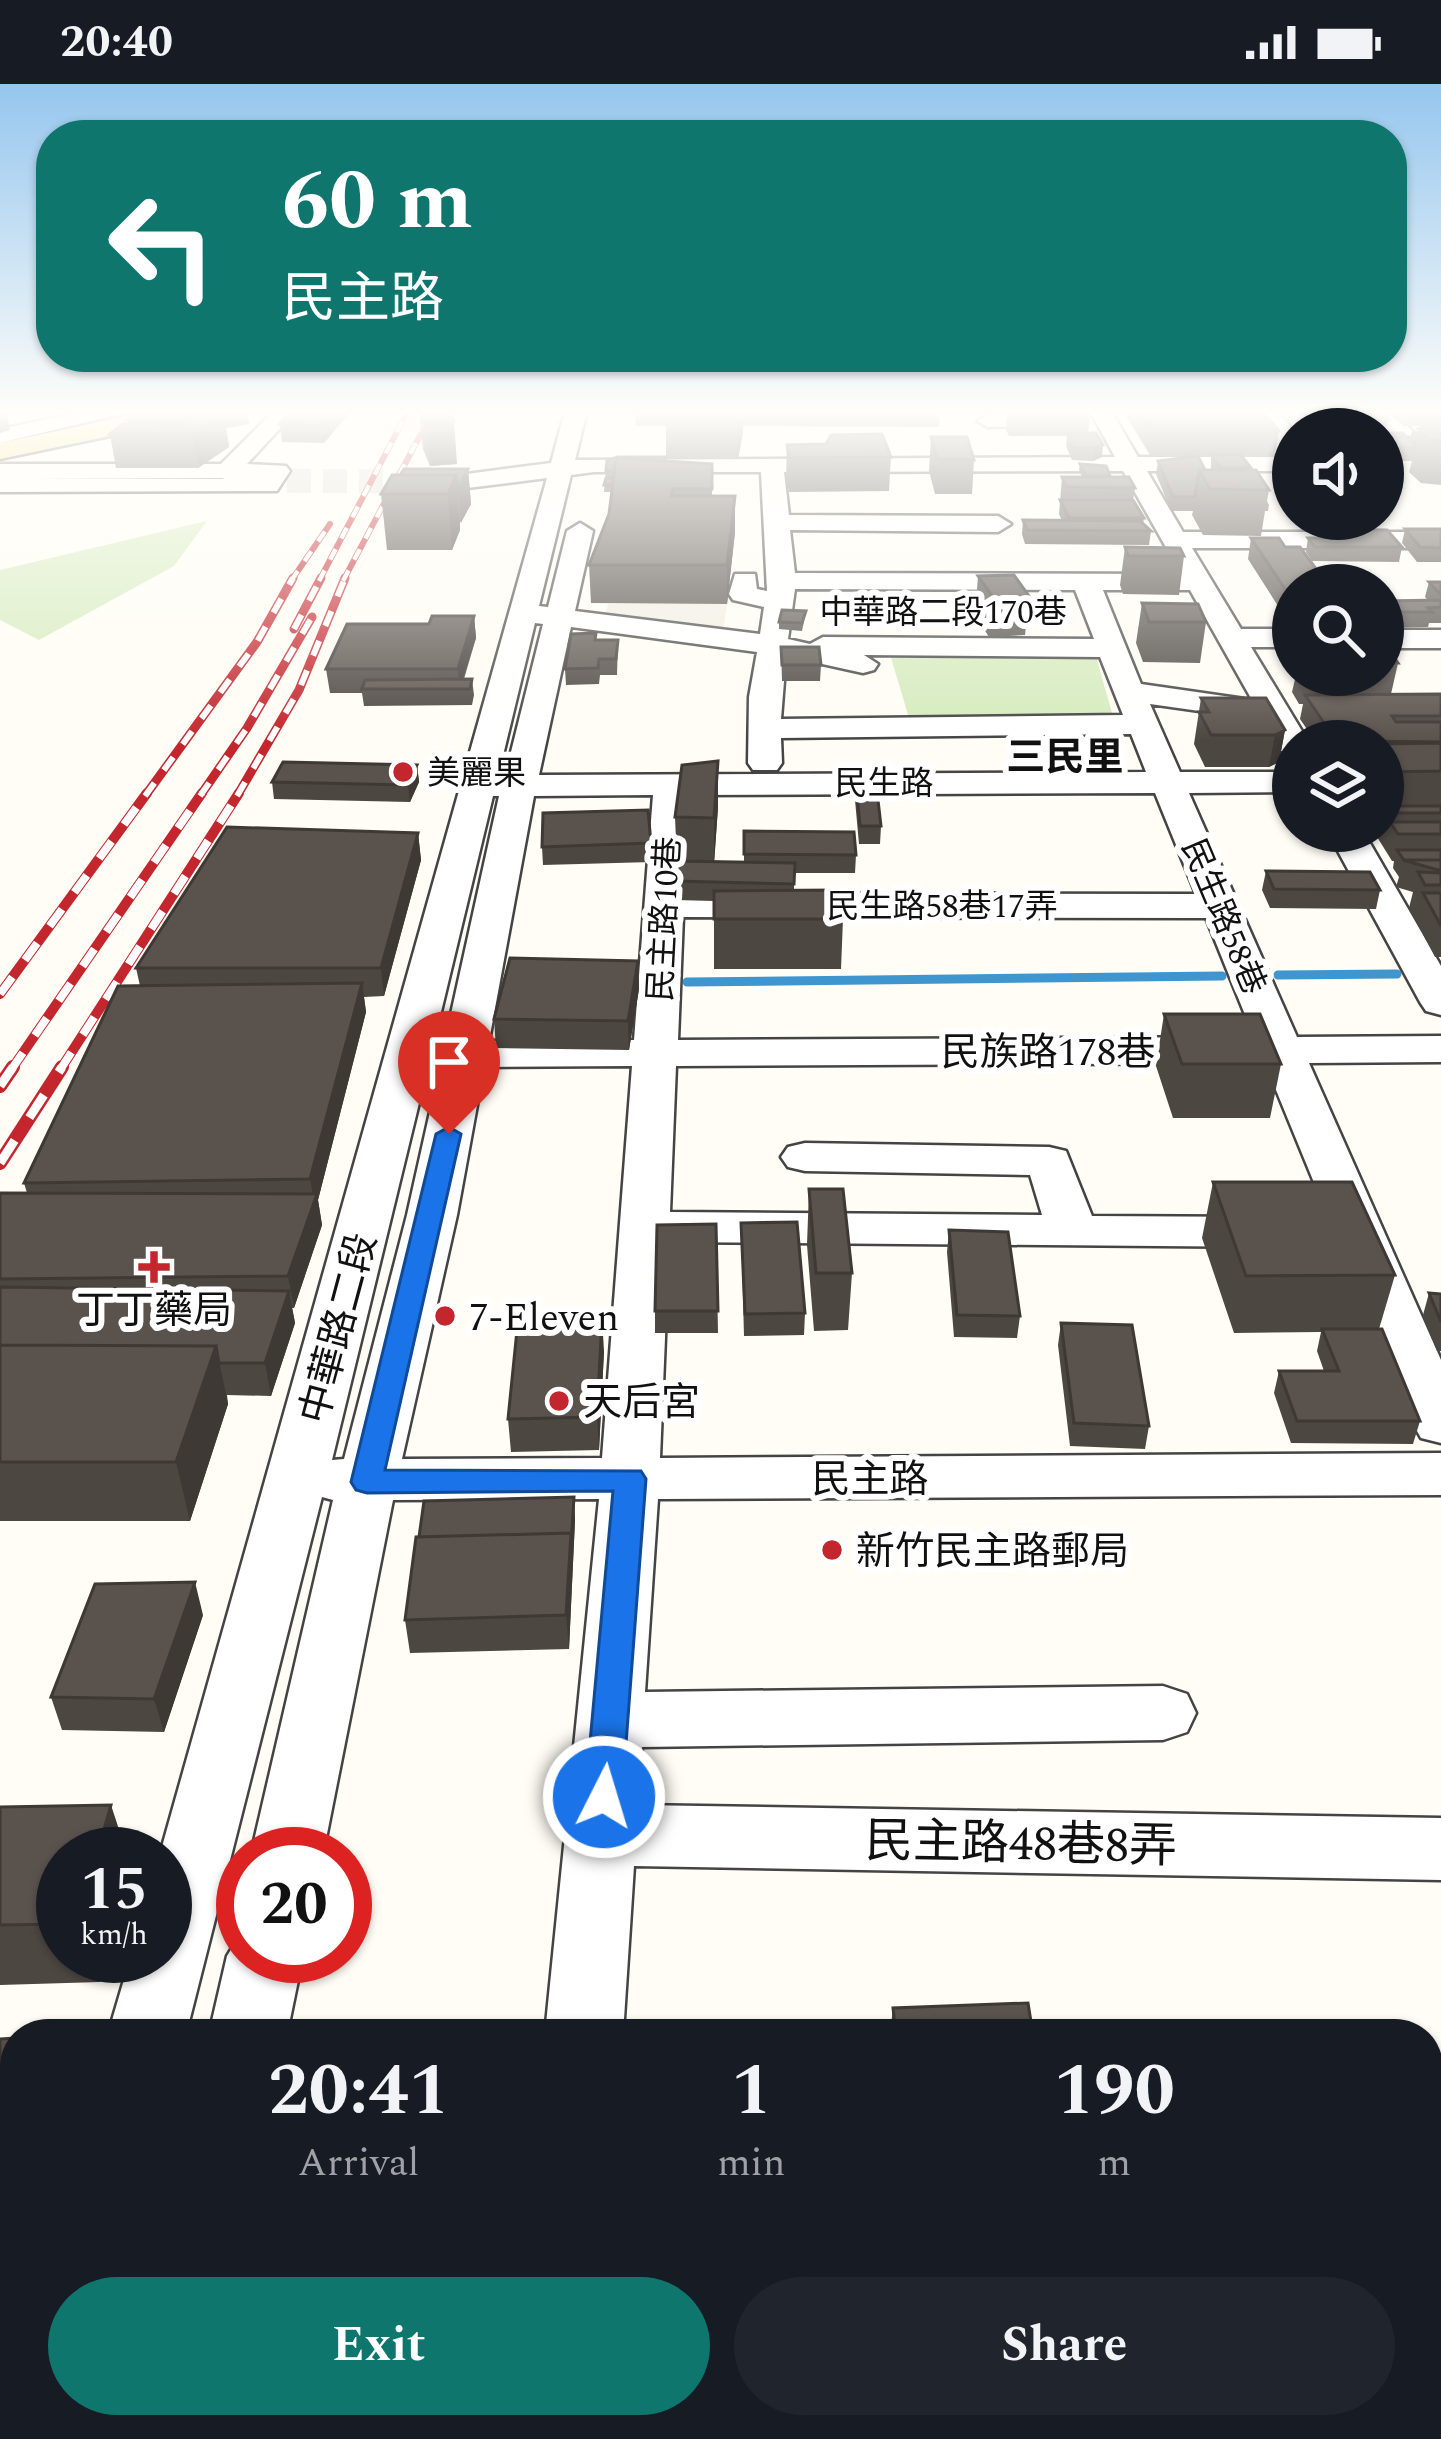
<!DOCTYPE html>
<meta charset="utf-8">
<style>
:root{--surface:#171b24;--page:#20242c;--text:#f1f3f6;--muted:#9ea1a6;--accent:#0f766e}
body{margin:0;font-family:Spectral,"Noto Sans TC",serif;background:var(--page);color:var(--text);height:100vh;display:flex;flex-direction:column;font-size:45px;white-space:nowrap}
*{box-sizing:border-box;margin:0}
p{font-size:39px;color:var(--muted)}
.icon{flex:none;width:66px;height:66px;fill:none;stroke:currentColor;stroke-width:2;stroke-linecap:round;stroke-linejoin:round}
.map{position:relative;flex:1;overflow:hidden}
.panel{position:absolute;left:0px;top:1935px;width:1443px;height:420px;display:flex;flex-direction:column;background:var(--surface);border-radius:48px 48px 0 0;box-shadow:0 3px 9px #0004}
.panel>*{flex:none}
.hud{position:absolute;left:36px;top:36px;width:1371px;height:252px;border-radius:48px;box-shadow:0 3px 9px #0004;background:#0f766e;color:#fff;overflow:hidden}
.tools{position:absolute;left:1272px;top:324px;display:grid;gap:24px}
.tools a{display:grid;place-items:center;width:132px;height:132px;border-radius:50%;background:var(--surface);box-shadow:0 3px 9px #0004;font-size:60px}
.speed{position:absolute;left:36px;top:1743px;display:flex;gap:24px;font-size:60px;font-weight:700;text-align:center}
.speed>*{display:grid;place-content:center;width:156px;height:156px;border-radius:50%;background:var(--surface);box-shadow:0 3px 9px #0004;line-height:1}
.speed small{font-size:30px;font-weight:400}
.speed .limit{border:18px solid #d22;background:#fff;color:#111}
.pin{position:absolute;display:grid;place-items:center;width:102px;height:102px;color:#fff;margin:-123px -51px;border-radius:50% 50% 50% 0;rotate:-45deg;box-shadow:0 0 12px #0007}
.pin .icon{rotate:45deg}
.me{position:absolute;width:132px;margin:-66px;rotate:5deg;stroke-linejoin:round;filter:drop-shadow(0 0 9px #0008)}
.turn{display:flex;align-items:center;gap:42px;height:252px;padding:0 48px;font-size:54px}
.turn .icon{width:156px;height:156px;stroke-width:2.5}
.turn b{display:block;font-size:84px;line-height:102px}
.eta{display:flex;justify-content:space-evenly;align-items:center;height:204px;text-align:center}
.eta b{font-size:72px;font-weight:700;line-height:84px}
.cta{display:flex;gap:24px;margin-top:auto;padding:24px 48px}
.cta a{flex:1;height:138px;border-radius:72px;background:var(--accent);color:#fff;font-size:48px;font-weight:700;line-height:138px;text-align:center}
.cta a+a{background:var(--page);color:var(--text)}
.status{display:flex;justify-content:space-between;align-items:center;height:84px;padding:0 60px;background:var(--surface);direction:ltr}
.status svg{height:33px;fill:currentColor}
.map>svg:first-child{display:block}
.green{fill:#d5ebbd}
.plaza{fill:#f1ede2}
.lines{fill:none;stroke-linecap:round;stroke-linejoin:round}
.stream{stroke:#3f96cf;stroke-width:9}
.minor-tunnel{stroke:#dbdad3;stroke-width:24;stroke-dasharray:24 12;stroke-linecap:butt}
.minor-casing{stroke:#444;stroke-width:5}
.major-casing{stroke:#222;stroke-width:5}
.minor{fill:#fff;fill-rule:evenodd}
.major{fill:#f9d66b;fill-rule:evenodd}
.rail-far3-casing{stroke:#c4262e;stroke-width:6}
.rail-far2-casing{stroke:#c4262e;stroke-width:9}
.rail-far1-casing{stroke:#c4262e;stroke-width:10}
.rail-casing{stroke:#c4262e;stroke-width:14}
.rail-far3{stroke:#fff;stroke-width:4.5;stroke-dasharray:12;stroke-linecap:butt}
.rail-far2{stroke:#fff;stroke-width:6;stroke-dasharray:16;stroke-linecap:butt}
.rail-far1{stroke:#fff;stroke-width:8;stroke-dasharray:21;stroke-linecap:butt}
.rail{stroke:#fff;stroke-width:9;stroke-dasharray:27;stroke-linecap:butt}
.wall{fill:#4d4742}
.shaded-wall{fill:#3f3936}
.building{fill:#5a524d;stroke:#3f3936;stroke-width:3}
.route{fill:#1a73e8;stroke:#114b97;stroke-width:3}
.poi-dot{fill:#c4262e;stroke:#fff;stroke-width:4.5}
.labels{text-anchor:middle;stroke-width:12;stroke-linejoin:round;paint-order:stroke}
.far-street-label{font-size:33px;fill:#111;stroke:#fff}
.far-poi-label{font-size:33px;fill:#111;stroke:#fff;text-anchor:start}
.far-quarter-label{font-size:39px;font-weight:bold;fill:#111;stroke:#fff}
.street-label{font-size:39px;fill:#111;stroke:#fff}
.poi-label{font-size:39px;fill:#111;stroke:#fff;text-anchor:start}
.near-street-label{font-size:48px;fill:#111;stroke:#fff}
</style>
<div class="status"><b>20:40</b><svg viewBox="0 0 49 12"><path d="M0 12V9h3v3zM5 12V6h3v6zM10 12V3h3v9zM15 12V0h3v12zM26 1h20v11H26zM47 4h2v5h-2z"/></svg></div>
<div class="map">
<svg width="1441" height="2355" viewBox="0 0 1441 2355">
<rect width="100%" height="100%" fill="#fffdf5"/>
<path class="green" d="M207,437L174,482L39,556L0,536V486Z
M1094,566L1113,632L909,634L889,567Z"/>
<path class="plaza" d="M608,520H727L723,548L605,534Z"/>
<g class="lines">
<path class="stream" d="M1278,891L1397,890
M687,898L1222,892"/>
<path class="minor-tunnel" d="M215,396L454,398"/>
<defs>
<path id="minor" d="M89,327H132L0,359V345Z
M274,327H296L247,380L286,382L290,387L277,407L0,408V380H221ZM34,394H222L225,395Z
M565,327H587L575,376L1115,373L1090,327H1111L1138,373H1293V387H1147L1183,448H1441V464H1192L1241,545H1293V563H1251L1308,657H1293V670L1281,667L1263,636L1150,620L1180,688H1293V708L1189,709L1297,953L1441,952V978L1309,979L1441,1276V1359L1421,1354L1413,1340L1265,979L676,982L670,1128L1042,1131L1030,1091L805,1087L788,1083L781,1073L788,1063L805,1059L1049,1063L1066,1067L1092,1132L1274,1133L1292,1137L1299,1148L1292,1159L1274,1163L669,1158L660,1374L1441,1369V1411L658,1415L645,1608L1163,1602L1187,1610L1196,1629L1187,1648L1163,1656L642,1663L638,1721L1441,1734V1796L634,1782L623,1950H545L599,1415L393,1416L323,1770H251L333,1416L322,1413L186,1950H108L131,1872H165V1770H160L547,394L459,405L447,398L459,391L551,379ZM1123,387L1181,490L795,489L790,446L998,448L1011,440L998,432L789,431L784,388ZM594,388H761L767,507L757,505L755,490H735L729,510L733,516L764,523L760,550L575,527L593,447L580,439L567,447L548,523L539,522L571,391ZM795,505L1075,506L1094,555L823,553L810,560L788,555ZM1103,506H1190L1252,616L1141,600ZM535,539L543,540L505,692H498ZM571,543L757,568L749,613L748,679L753,686H777L782,679L781,654L1131,650L1146,688L539,691ZM864,571L1100,573L1123,631L781,635L786,572L863,589L874,586L878,580ZM1155,709L1196,810L684,809L688,711ZM653,711L634,956L489,957L534,712ZM493,712H499L445,957H434ZM683,833L1206,834L1254,953L678,956ZM428,982L440,983L407,1131L344,1375L332,1376ZM632,982L602,1374L402,1375L457,1131L484,983Z
M1281,327H1303L1317,345H1295Z
M1369,327H1392L1440,374V384H1424Z
M1074,330L1085,336L1082,341L988,343L977,337L988,331Z
M1383,546H1441V564H1383Z
M1327,747H1363L1441,882V931L1426,927L1420,918Z
M243,1846V1872H303L287,1950H209L227,1872Z
M1428,2238H1441V2328H1428Z
M15,2305V2340H88L84,2355H0V2331Z
M118,2340H210L206,2355H114Z
M891,2340H983L985,2355H893Z"/>
<path id="major" d="M151,327H204L191,335L0,375V359Z"/>
</defs>
<use href="#minor" class="minor-casing"/>
<use href="#major" class="major-casing"/>
<use href="#minor" class="minor"/>
<use href="#major" class="major"/>
<defs>
<path id="rail-far3" d="M291,497L330,440
M319,497L408,327
M343,497L433,327"/>
<path id="rail-far2" d="M294,545L321,494
M145,712L257,558L293,494
M200,712L247,644L312,533
M237,712L299,606L345,494"/>
<path id="rail-far1" d="M0,910L147,709
M11,986L202,709
M60,986L239,709"/>
<path id="rail" d="M0,1002L13,983
M0,1079L62,983"/>
</defs>
<use href="#rail-far3" class="rail-far3-casing"/>
<use href="#rail-far2" class="rail-far2-casing"/>
<use href="#rail-far1" class="rail-far1-casing"/>
<use href="#rail" class="rail-casing"/>
<use href="#rail-far3" class="rail-far3"/>
<use href="#rail-far2" class="rail-far2"/>
<use href="#rail-far1" class="rail-far1"/>
<use href="#rail" class="rail"/>
</g>
<path class="wall" d="M138,327H247L249,340L226,344L229,363L198,384H116L110,350L129,339L128,335Z
M291,327H351L324,359L282,358L280,340Z
M419,327H449L457,380L430,382L423,365Z
M635,327H940L939,343L743,342L738,375H666V342H636Z
M1007,327H1091L1088,349L1102,373L1093,377L1072,376L1066,362L1067,352H1009L1006,346Z
M1123,327H1289V329L1263,328L1279,347L1275,371H1150Z
M1304,327H1381L1389,336L1387,342L1357,340L1356,343H1322L1317,333H1303Z
M1385,327H1441V401L1421,399L1409,388L1412,377H1383V349L1415,359L1410,354L1412,347H1418V345L1424,342H1404Z
M931,353L974,376L972,410H935L929,387Z
M787,361L891,373L889,407L789,408L786,394Z
M1211,371L1251,384L1250,386L1269,406L1267,417L1269,421L1268,427H1265L1261,452L1203,451L1192,431L1193,427H1171L1156,390L1158,377L1211,386Z
M665,377L712,380V412H735V448L727,520L591,519L589,481L609,430L612,408H604L606,387Z
M1080,380L1135,404L1133,416L1144,434L1143,440L1151,447L1149,461L1025,460L1022,450L1023,436L1062,437L1059,430L1062,393H1082L1079,386Z
M468,385L471,420L460,439V446L452,466H387L381,410Z
M1318,445L1402,463L1399,478L1312,477L1306,468L1308,454H1317Z
M1405,445H1441V478H1417L1402,459Z
M1251,454L1285,463L1293,501V533H1285L1248,475Z
M1125,463L1184,472L1179,511L1123,510L1120,501Z
M978,492L1029,512L1025,551L989,553L975,531Z
M1429,498H1441V539H1429L1428,543L1383,544V517L1428,516L1425,513Z
M1142,519L1206,538L1200,579L1143,578L1136,559Z
M806,527L802,547L779,545V538Z
M474,532L476,554L464,595H472L474,611L472,621L364,622L362,609H330L326,585Z
M596,556H618L617,591H600L599,600L566,601L565,585Z
M781,563L821,581L820,597H782Z
M1383,567L1398,579L1391,610H1441V873H1435L1409,824L1413,808L1396,803L1399,793L1393,784L1394,777H1392L1374,748L1383,747V657H1315L1300,635L1303,620H1299L1292,608L1296,591H1383Z
M1201,614L1285,646L1279,678L1269,683H1205L1194,660Z
M718,677V723L714,778H744V747L856,771L855,789H794V806L843,835L841,885H714V817L675,816L677,780L675,733Z
M417,681L419,698L410,718L274,715L272,698Z
M856,699L881,742L880,760H859L855,716Z
M418,749L421,776L384,912L364,913L366,928L318,1116L322,1141L294,1224H292L295,1239L271,1312L227,1311L228,1320L190,1437H0V1109H27L24,1099L140,902L136,884Z
M651,759L652,778L543,781L542,763Z
M1266,787L1380,806L1376,825L1270,824L1262,806Z
M638,877L639,905L629,966L496,964L494,935Z
M1164,930L1281,980L1270,1034H1173L1156,982Z
M1213,1098L1395,1191L1379,1245L1420,1337L1413,1360L1291,1359L1274,1309L1279,1287H1324L1317,1267L1321,1248L1234,1249L1202,1154Z
M809,1105L852,1189L848,1246L814,1247L807,1161Z
M741,1139L805,1229L804,1251L744,1252Z
M716,1140L718,1249H655V1227Z
M949,1146L1020,1232L1017,1254L954,1253L947,1168Z
M1429,1209L1441,1210V1267H1437L1423,1231Z
M1061,1239L1149,1342L1145,1365L1070,1362L1058,1261Z
M604,1267L599,1366L511,1368L508,1335Z
M574,1413L575,1436L569,1565L410,1569L405,1536Z
M203,1531L164,1648L62,1646L51,1613Z
M0,1723L63,1770V1872H107L100,1898L0,1901Z
M893,1924L1033,1950H890Z
M15,1954V2084L0,2085V1955Z"/>
<path class="shaded-wall" d="M0,327H6L10,346L0,349Z
M187,327L179,334L182,350H131L128,335Z
M199,327H247L249,340L226,344L229,363L198,384L193,350Z
M333,327H351L324,359L322,341Z
M738,327H743V349L738,375Z
M454,337L457,380L430,382L426,339Z
M1103,361L1102,373L1093,377L1095,364Z
M468,385L471,420L461,439L458,404Z
M456,391L460,446L452,466L448,410Z
M735,412V448L727,520V481Z
M474,532L476,554L459,605L458,585Z
M1285,646L1279,678L1269,683L1275,651Z
M718,677V723L714,781V734Z
M417,681L419,698L410,718L408,701Z
M418,749L421,776L384,912L381,884Z
M638,877L639,905L629,966L628,937Z
M362,899L366,928L318,1116L322,1141L294,1224L288,1192L314,1118L310,1095Z
M289,1207L295,1239L271,1312L265,1279Z
M602,1234L604,1267L599,1366L597,1333Z
M216,1262L228,1320L190,1437L176,1378Z
M574,1413L575,1436L569,1565L566,1531Z
M195,1498L203,1531L164,1648L154,1615Z
M111,1721L127,1770H97Z
M90,1872H107L100,1898Z
M15,1961V2068L0,2036V2012Z"/>
<path class="building" d="M138,327H182L176,331L128,335Z
M188,327L224,331L193,350H110L124,339L179,344L189,334H179Z
M291,327H333L322,341L280,340Z
M421,327H449L454,337L426,339Z
M1140,327H1262L1279,347H1153Z
M1322,327H1356L1359,331H1324Z
M1356,327H1381L1389,336L1359,335V331Z
M1403,327H1436L1435,330H1406Z
M1425,342H1441V357L1430,356L1418,345Z
M1067,349H1096L1103,361L1095,364H1073Z
M1383,349H1403L1406,353L1383,352Z
M882,350L891,373L789,374L787,361L826,360L831,351Z
M1383,352L1409,353L1415,359L1414,364H1383Z
M931,353H967L974,376L937,375Z
M1211,371H1241L1251,384H1221Z
M1198,372L1205,386H1199L1195,413H1173L1158,377Z
M617,373H665V377L616,374L614,387H606L607,377Z
M616,374L712,380V405H673L671,412H735L727,481H589L609,430Z
M1080,380L1106,382L1110,392H1086Z
M404,385H468L458,404L456,391H400Z
M1199,386H1256L1269,406L1210,405Z
M392,391H456L448,410H381Z
M1062,393H1129L1135,404L1066,403Z
M606,394H613L612,401H604Z
M1060,416H1133L1144,434H1069Z
M1023,436L1140,437L1151,447L1027,446Z
M1318,445L1387,446L1402,463H1315L1308,454H1324Z
M1405,445H1441V464L1420,463Z
M1251,454H1279L1285,463H1300L1328,501H1293V511H1289Z
M1125,463L1180,464L1184,472H1128Z
M1014,491L1029,512L993,513L978,492Z
M1429,498H1441V511Z
M1441,516V523L1428,524L1432,528H1383V517Z
M1142,519L1198,520L1206,538H1149Z
M782,526L806,527L802,539L779,538Z
M432,532H474L458,585H326L347,540H429Z
M596,549L595,556H618L616,575H599L598,584L565,585L571,550Z
M781,563H819L821,581H782Z
M1383,567H1390L1398,579H1383Z
M472,595L470,605H362L365,596Z
M1441,610V632H1392L1396,638H1441V658L1348,657L1333,652L1305,611Z
M1201,614H1266L1285,646L1275,651H1211L1199,628H1209Z
M1441,659V687L1386,688L1383,684V660Z
M718,677L714,734L675,733L682,681Z
M283,678L417,681L408,701L272,698Z
M856,699H876L881,742H860Z
M1383,722H1441V729H1384Z
M648,726L651,759L542,763L543,729Z
M1390,738H1441V750H1398Z
M227,743L418,749L381,884H136Z
M744,747L854,748L856,771L744,770Z
M1397,766H1441V776H1404Z
M1403,776H1441V786H1438Z
M677,777L795,779L794,800L674,797Z
M1266,787L1370,788L1380,806L1274,805Z
M1418,788L1441,789V801H1425Z
M840,806L843,835H714V807Z
M1423,809H1441V842Z
M510,874L638,877L628,937L494,935Z
M362,899L310,1095L24,1099L118,902Z
M1164,930H1260L1281,980H1182Z
M1213,1098H1352L1395,1191L1246,1192Z
M809,1105H843L852,1189H816Z
M0,1109L317,1110L288,1192L0,1195Z
M797,1138L805,1229L745,1230L741,1139Z
M716,1140L718,1227H655L657,1141Z
M949,1146L1008,1148L1020,1232L957,1231Z
M0,1203L289,1207L265,1279H219L216,1262L0,1261Z
M1429,1209L1441,1210V1238Z
M602,1234L597,1333L508,1335L518,1236Z
M1061,1239L1132,1241L1149,1342L1074,1339Z
M1322,1245H1382L1420,1337H1297L1279,1287H1339Z
M0,1261L216,1262L176,1378H0Z
M574,1413L571,1460V1449L419,1453L424,1417Z
M571,1449L566,1531L405,1536L416,1453Z
M195,1498L154,1615L51,1613L95,1500Z
M111,1721L97,1770H63V1840L0,1841V1723Z
M1028,1919L1033,1950H896L893,1924Z
M15,1954V1961L0,2012V1955Z"/>
<linearGradient id="sky" x2="0" y2="1"><stop stop-color="#95c6ee"/><stop offset="0.5" stop-color="#fffefa"/><stop offset="1" stop-color="#fffefa" stop-opacity="0"/></linearGradient>
<rect width="1441" height="657" fill="url(#sky)"/>
<path class="route" d="M449,1043L461,1050L385,1386L641,1387L646,1395L622,1713L617,1724L604,1729L590,1724L585,1713L613,1407L367,1409L356,1406L351,1398L436,1050Z"/>
<g class="poi-dot">
<circle cx="403" cy="688" r="12"/>
<path d="M148 1165h12v12h12v12h-12v12h-12v-12h-12v-12h12z"/>
<circle cx="445" cy="1232" r="12"/>
<circle cx="559" cy="1317" r="12"/>
<circle cx="832" cy="1466" r="12"/>
</g>
<g class="labels">
<g class="far-street-label">
<text x="943" y="539">中華路二段170巷</text>
<text x="884" y="710">民生路</text>
<text x="942" y="833">民生路58巷17弄</text>
<text transform="translate(1225 832) rotate(67)" y="12">民生路58巷</text>
<text transform="translate(663 835) rotate(-87)" y="12">民主路10巷</text>
</g>
<g class="far-poi-label">
<text x="427" y="700">美麗果</text>
</g>
<g class="far-quarter-label">
<text x="1065" y="686">三民里</text>
</g>
<g class="street-label">
<text x="1048" y="981">民族路178巷</text>
<text transform="translate(337 1244) rotate(-75)" y="14">中華路二段</text>
<text x="870" y="1408">民主路</text>
</g>
<g class="poi-label">
<text x="154" y="1239" text-anchor="middle">丁丁藥局</text>
<text x="469" y="1246">7-Eleven</text>
<text x="583" y="1331">天后宮</text>
<text x="856" y="1480">新竹民主路郵局</text>
</g>
<g class="near-street-label">
<text transform="translate(1021 1758) rotate(1)" y="17">民主路48巷8弄</text>
</g>
</g>
</svg>
<div class="tools">
<a><svg class="icon" aria-label="sound" viewBox="0 0 24 24"><path d="M4 9h4l5-4v14l-5-4H4zM17 9q2 3 0 6"/></svg></a>
<a><svg class="icon" aria-label="search" viewBox="0 0 24 24"><circle cx="10" cy="10" r="6"/><path d="M15 15l6 6"/></svg></a>
<a><svg class="icon" aria-label="layers" viewBox="0 0 24 24"><path d="M12 4l9 5-9 5-9-5zM3 14l9 5 9-5"/></svg></a>
</div>
<div class="speed"><div>15<small>km/h</small></div><div class="limit">20</div></div>
<div class="pin" style="left:449px;top:1050px;background:#d93025"><svg class="icon" aria-label="arrive" viewBox="0 0 24 24"><path d="M6 21V4h12l-3 4 3 4H6"/></svg></div>
<svg class="me" style="left:604px;top:1713px" viewBox="-20 -20 40 40"><circle r="17" fill="#1a73e8" stroke="#fff" stroke-width="3"/><path d="M0-11L8 9 0 5-8 9z" fill="#fff"/></svg>
<div class="hud">
<div class="turn"><svg class="icon" aria-label="left" viewBox="0 0 24 24"><path d="M17 20v-9H6M10 6l-5 5 5 5"/></svg><div><b>60 m</b>民主路</div></div>
</div>
<section class="panel">
<div class="eta">
<div><b>20:41</b><p>Arrival</p></div>
<div><b>1</b><p>min</p></div>
<div><b>190</b><p>m</p></div>
</div>
<div class="cta"><a>Exit</a><a>Share</a></div>
</section>
</div>
